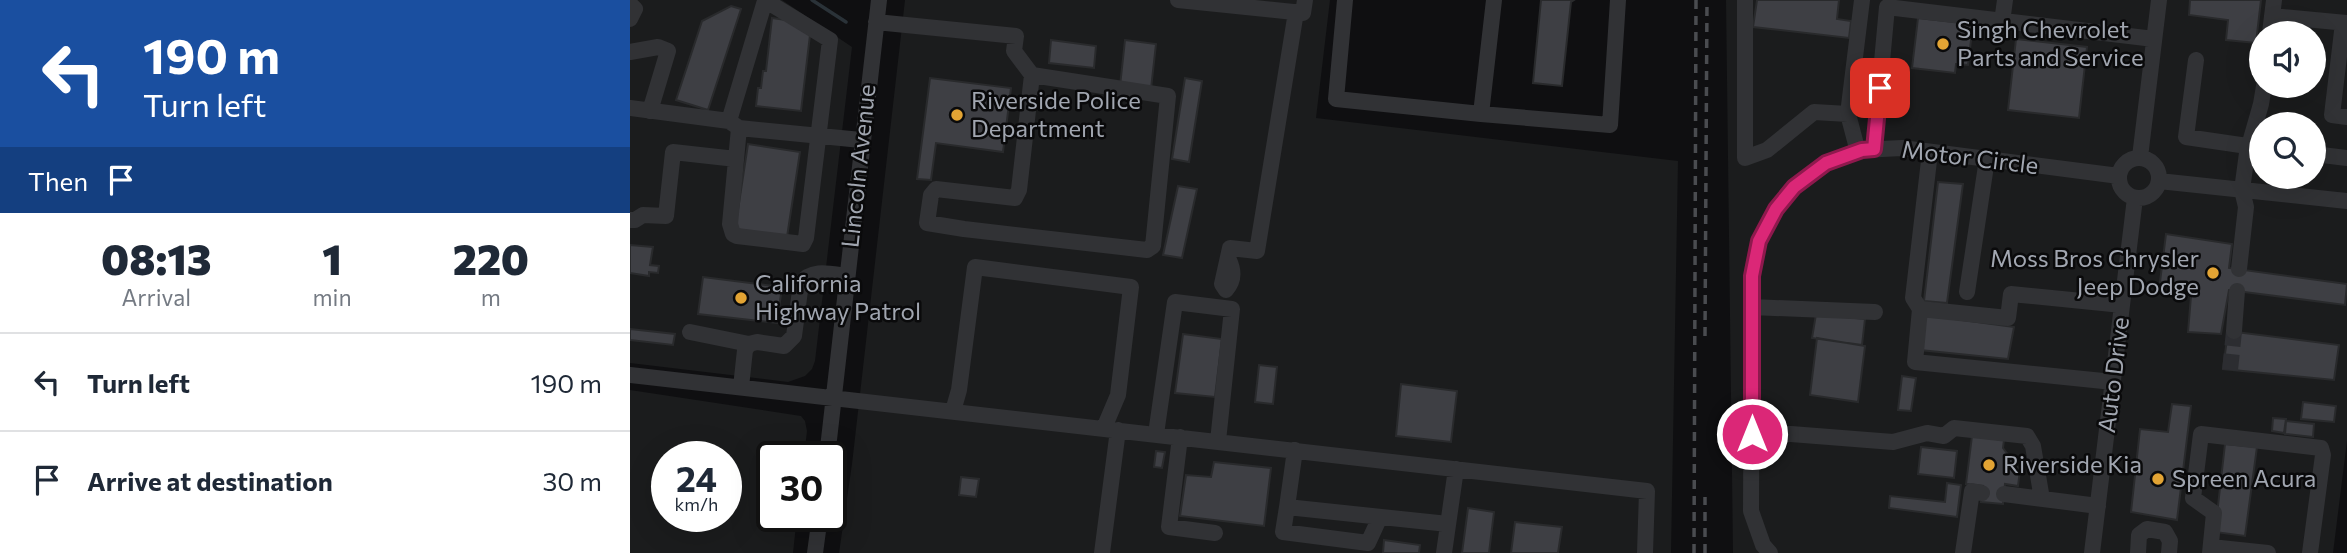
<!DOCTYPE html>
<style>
:root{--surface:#fff;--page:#f6f6f7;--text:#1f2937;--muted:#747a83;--line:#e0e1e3}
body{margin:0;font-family:Commissioner,sans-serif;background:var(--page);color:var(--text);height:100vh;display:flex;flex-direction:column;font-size:26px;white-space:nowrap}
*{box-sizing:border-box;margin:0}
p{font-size:23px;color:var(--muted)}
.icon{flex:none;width:38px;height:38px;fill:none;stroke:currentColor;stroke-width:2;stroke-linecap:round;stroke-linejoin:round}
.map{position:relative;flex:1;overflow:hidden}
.drawer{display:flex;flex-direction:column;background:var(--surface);width:630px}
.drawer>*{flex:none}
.top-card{background:#1a4fa0;color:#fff;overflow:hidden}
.fabs{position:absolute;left:1619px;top:21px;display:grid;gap:14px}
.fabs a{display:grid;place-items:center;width:77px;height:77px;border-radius:50%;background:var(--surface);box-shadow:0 7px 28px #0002;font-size:35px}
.speed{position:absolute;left:21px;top:441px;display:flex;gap:14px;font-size:35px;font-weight:700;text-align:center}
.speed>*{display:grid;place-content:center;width:91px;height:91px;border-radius:50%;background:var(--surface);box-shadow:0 7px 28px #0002;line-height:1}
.speed small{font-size:18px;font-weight:400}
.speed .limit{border:4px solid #111;border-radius:10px;background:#fff;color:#111}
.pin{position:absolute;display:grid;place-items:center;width:60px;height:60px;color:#fff;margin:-30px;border-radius:14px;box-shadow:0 4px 10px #0006}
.me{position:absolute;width:77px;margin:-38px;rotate:0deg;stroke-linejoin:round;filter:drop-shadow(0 0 5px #0008)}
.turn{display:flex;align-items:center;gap:24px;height:147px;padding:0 28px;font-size:32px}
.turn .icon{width:91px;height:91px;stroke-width:2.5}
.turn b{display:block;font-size:49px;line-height:60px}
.then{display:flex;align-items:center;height:66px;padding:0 28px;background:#0003;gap:14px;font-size:26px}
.eta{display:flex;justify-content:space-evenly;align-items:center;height:119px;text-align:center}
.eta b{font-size:42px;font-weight:800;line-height:49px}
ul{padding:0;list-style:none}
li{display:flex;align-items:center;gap:21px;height:98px;padding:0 28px;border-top:2px solid var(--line)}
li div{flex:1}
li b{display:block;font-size:26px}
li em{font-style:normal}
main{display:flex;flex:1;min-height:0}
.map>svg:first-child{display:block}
.built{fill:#1b1c1d;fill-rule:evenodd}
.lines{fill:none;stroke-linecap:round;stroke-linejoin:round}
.stream{stroke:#2a3238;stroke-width:3.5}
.building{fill:#3e3f44;stroke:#292a2c;stroke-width:2}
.minor-tunnel{stroke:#2c2d31;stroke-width:16;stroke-dasharray:16 8;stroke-linecap:butt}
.minor{stroke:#313235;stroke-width:16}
.rail{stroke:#4a4c50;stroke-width:3.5;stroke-dasharray:9 7;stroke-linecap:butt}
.route-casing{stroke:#8e194d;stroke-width:18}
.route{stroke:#db2777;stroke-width:12}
.poi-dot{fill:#e3a434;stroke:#0a0a0b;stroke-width:2.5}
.labels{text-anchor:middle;stroke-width:5;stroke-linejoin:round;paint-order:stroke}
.poi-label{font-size:24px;fill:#a1a6b0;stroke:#0a0a0b;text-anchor:start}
.street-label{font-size:24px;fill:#a1a6b0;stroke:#0a0a0b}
</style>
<main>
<section class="drawer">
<div class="top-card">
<div class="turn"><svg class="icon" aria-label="left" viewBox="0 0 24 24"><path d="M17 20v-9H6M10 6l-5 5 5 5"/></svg><div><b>190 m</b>Turn left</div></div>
<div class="then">Then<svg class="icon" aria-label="arrive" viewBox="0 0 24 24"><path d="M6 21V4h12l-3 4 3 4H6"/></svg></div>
</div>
<div class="eta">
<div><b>08:13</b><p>Arrival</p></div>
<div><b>1</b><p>min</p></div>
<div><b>220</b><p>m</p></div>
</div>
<ul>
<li><svg class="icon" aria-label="left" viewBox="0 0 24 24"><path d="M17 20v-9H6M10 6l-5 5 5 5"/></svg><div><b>Turn left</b></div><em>190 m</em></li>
<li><svg class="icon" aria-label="arrive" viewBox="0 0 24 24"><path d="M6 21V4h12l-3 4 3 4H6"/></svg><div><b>Arrive at destination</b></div><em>30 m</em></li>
</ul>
</section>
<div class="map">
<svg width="1717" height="553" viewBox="0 0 1717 553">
<rect width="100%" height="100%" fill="#0f0f11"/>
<path class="built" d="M0,0H152L222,47L185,361L182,369L175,376L158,382L0,363Z
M275,0H700L686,118L1048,161L1041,553H209L222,464Z
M1096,0H1717V441L1703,553H1103ZM1631,33H1684V86H1631ZM1631,124H1684V177H1631Z
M0,390L171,416L175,421L177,431L174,457H142V516H167L163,553H0ZM37,457H96V516H37Z"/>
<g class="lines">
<path class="stream" d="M182,0L216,22"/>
</g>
<path class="building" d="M911,0H944L941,2L932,86L903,83Z
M1127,0H1209L1207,19L1221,21L1219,38L1123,27Z
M1560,0H1631L1626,43L1596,40L1598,20L1559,15Z
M101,6L111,9L78,110L46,100L72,21Z
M142,18L156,20L180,35L171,111L126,106L128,88H131L133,71H136Z
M1288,18L1343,24L1338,65L1326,64L1325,73L1282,68Z
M1386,39L1457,47L1449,118L1378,110Z
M421,40L466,46L464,68L419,63Z
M495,40L526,44L521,89L490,86Z
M300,78L381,88L373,152L306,143L301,180L287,179Z
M555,78L572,81L559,162L542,159Z
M118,144L170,152L157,237L105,229Z
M1308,182L1333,184L1317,303L1294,301Z
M548,186L567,189L552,258L533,255Z
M1536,234L1602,244L1599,268L1717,284L1715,305L1599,290L1591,334L1558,332L1561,296L1556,295L1559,286L1530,282Z
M0,245L23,247L20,265L29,266L28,273L19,272V276L0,273Z
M73,277L152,287L147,323L68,314Z
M1186,314L1235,319L1232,345L1182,338Z
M1295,315L1384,327L1378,359L1290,350Z
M0,329L45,334L43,345L0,340Z
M1598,331L1709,345L1704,380L1593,369Z
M553,334L592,339L585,397L545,393Z
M1187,338L1235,346L1228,402L1180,395Z
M629,365L647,367L643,404L625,402Z
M1272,376L1286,378L1281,411L1268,410Z
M771,384L827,391L821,442L766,436Z
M1673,402L1706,406L1704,422L1671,419Z
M1542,404L1561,406L1547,520L1501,512L1510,429L1538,432Z
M1643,418L1656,419L1654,433L1642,431Z
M1656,421L1684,424L1683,437L1655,434Z
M1342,436L1374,440L1373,448L1390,470L1388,486L1375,484L1373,504L1351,502L1353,486L1336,484Z
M1595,444L1627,447L1615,536L1585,532Z
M1291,447L1327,451L1324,478L1288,474Z
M526,451L535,452L532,468L524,467Z
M584,462L641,468L634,526L550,516L556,475L581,477Z
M331,477L349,479L346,497L329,495Z
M1317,483L1331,485L1327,517L1259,508L1260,496L1315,502Z
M838,508L864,512L859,553H832Z
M885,522L932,527L928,553H881Z
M754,540L790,545L789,553H753Z"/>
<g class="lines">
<path class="minor-tunnel" d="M1600,370L1604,331"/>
<path class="minor" d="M548,0L673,13L675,0
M715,0L706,99L851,114
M864,0L851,114L980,125L988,0
M1115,0V158L1137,150L1184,112L1218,114
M0,4L5,9L0,19
M1642,16L1717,23
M246,22L386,36L384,51L402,75L538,96L523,246L517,250L334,229L297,223L301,195L306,189L385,198L389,190L402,75
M1372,22L1375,0
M1713,23L1702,115L1717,117
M1640,33L1644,0
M0,52L28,47L38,51L20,111
M1566,60L1556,137L1631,148
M0,108L99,121L109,128L231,140
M99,121L134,4H141L200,40L176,238L173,244L107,236L103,234L100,224L109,128
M1244,149L1257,7L1524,39
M1228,152L1218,114L1232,0
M1684,154L1717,158
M1510,157L1529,0
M1489 178a20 20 0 1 1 40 0a20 20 0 1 1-40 0Z
M1529,181L1717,201
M0,220H5L13,215L36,216L43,152L106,159
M599,260C604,271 604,281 596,290L592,284L600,248L627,251L666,12
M1609,269L1616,207L1612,190L1617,153L1631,104L1634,86
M1337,292L1357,159
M1122,307L1245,312
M1290,309L1283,298L1300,152
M1604,331L1607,291
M60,332L119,344
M0,375L1017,491L1015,553
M1483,382L1285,362L1290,309L1378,318L1381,294L1492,305
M111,387L115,350L119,344L127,342L154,346L164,336L171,283C182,268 201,274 217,276
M323,411L329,390L345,267L501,287L488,395L474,428
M526,434L545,302L602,309L588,441
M1122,434H1161L1263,442L1297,433L1314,436L1324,428L1397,436L1403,446L1412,499
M550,437L539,527L585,533
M665,450L657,507L818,524
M197,457L249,0
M1374,494L1468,506
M657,507L653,532L738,543L750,517
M1581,547L1638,553
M185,553L190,516
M472,553L488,430
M814,553L826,469
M1140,553L1133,545L1121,511L1122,276L1129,241L1146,209L1164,187L1196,163L1232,150L1272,148L1489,176
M1333,553L1342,491L1352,493
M1462,553L1505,198
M1508,553L1509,535L1517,529L1535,532L1540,541L1539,553
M1580,553L1584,513L1563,498L1571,434L1691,448L1693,455L1680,553"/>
<path class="rail" d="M1075,336L1077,0
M1064,553L1066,0
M1075,553V497"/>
</g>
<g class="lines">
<defs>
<path id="route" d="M1122,434V276L1129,241L1146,209L1164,187L1196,163L1232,150L1244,149L1250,88"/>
</defs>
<use href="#route" class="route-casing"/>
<use href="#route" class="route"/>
</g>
<g class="poi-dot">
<circle cx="1313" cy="44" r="7"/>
<circle cx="327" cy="115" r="7"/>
<circle cx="1583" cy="273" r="7"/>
<circle cx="111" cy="298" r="7"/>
<circle cx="1359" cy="465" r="7"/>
<circle cx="1528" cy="479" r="7"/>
</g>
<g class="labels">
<g class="poi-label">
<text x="1327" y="38">Singh Chevrolet<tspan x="1327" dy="28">Parts and Service</tspan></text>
<text x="341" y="109">Riverside Police<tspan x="341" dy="28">Department</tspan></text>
<text x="1569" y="267" text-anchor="end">Moss Bros Chrysler<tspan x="1569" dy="28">Jeep Dodge</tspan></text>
<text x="125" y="292">California<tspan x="125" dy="28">Highway Patrol</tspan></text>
<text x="1373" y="473">Riverside Kia</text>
<text x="1542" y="487">Spreen Acura</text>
</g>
<g class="street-label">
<text transform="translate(1340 158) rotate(7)" y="8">Motor Circle</text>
<text transform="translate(229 166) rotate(-84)" y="8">Lincoln Avenue</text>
<text transform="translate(1484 375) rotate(-83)" y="8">Auto Drive</text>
</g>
</g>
</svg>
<div class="fabs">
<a><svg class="icon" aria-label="sound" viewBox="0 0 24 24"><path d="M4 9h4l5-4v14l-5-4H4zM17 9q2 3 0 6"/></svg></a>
<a><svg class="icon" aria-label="search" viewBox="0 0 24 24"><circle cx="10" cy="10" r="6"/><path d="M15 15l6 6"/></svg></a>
</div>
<div class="speed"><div>24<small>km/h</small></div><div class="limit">30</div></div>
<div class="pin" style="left:1250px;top:88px;background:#d93025"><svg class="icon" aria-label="arrive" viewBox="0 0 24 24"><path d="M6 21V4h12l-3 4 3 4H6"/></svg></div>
<svg class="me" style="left:1122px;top:434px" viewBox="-20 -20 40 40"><circle r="17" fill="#db2777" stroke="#fff" stroke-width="3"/><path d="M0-11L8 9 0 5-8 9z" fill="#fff"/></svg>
</div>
</main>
